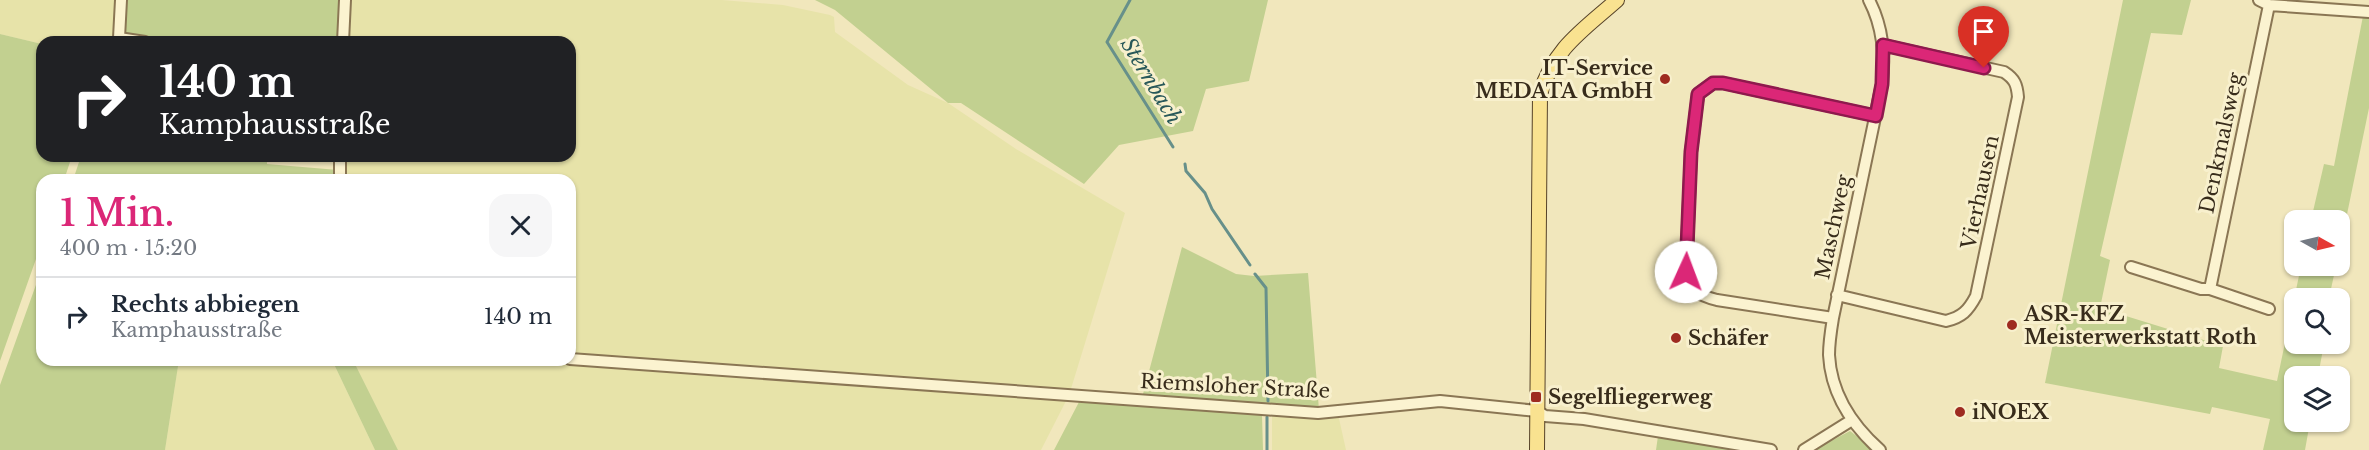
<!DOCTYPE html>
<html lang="de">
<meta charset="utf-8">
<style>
:root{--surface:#fff;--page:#f6f6f7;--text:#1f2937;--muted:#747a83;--line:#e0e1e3;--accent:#db2777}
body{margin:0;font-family:"Libre Baskerville",serif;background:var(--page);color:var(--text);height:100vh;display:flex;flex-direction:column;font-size:22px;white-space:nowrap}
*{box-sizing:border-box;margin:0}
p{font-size:20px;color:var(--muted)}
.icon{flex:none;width:33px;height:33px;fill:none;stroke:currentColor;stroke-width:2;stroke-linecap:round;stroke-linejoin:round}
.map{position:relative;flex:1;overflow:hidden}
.sheet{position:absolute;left:36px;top:174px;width:540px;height:192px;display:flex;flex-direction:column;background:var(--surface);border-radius:18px;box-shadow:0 2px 4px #0004}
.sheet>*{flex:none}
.hud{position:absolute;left:36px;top:36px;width:540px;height:126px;border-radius:18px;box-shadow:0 2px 4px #0004;background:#202124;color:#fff;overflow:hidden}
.needle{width:39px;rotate:98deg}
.controls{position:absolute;left:2284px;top:210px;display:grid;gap:12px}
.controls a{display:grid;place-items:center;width:66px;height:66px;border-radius:12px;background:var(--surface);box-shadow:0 2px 4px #0004;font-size:30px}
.pin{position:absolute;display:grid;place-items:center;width:51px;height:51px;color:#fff;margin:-62px -26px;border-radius:50% 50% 50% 0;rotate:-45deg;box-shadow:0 0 6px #0007}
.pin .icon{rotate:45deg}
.me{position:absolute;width:66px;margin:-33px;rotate:2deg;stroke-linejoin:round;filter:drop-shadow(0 0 4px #0008)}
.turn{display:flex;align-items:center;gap:21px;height:126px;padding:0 24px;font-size:27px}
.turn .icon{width:78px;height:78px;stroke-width:2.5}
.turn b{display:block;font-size:42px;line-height:51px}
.round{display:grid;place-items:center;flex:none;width:63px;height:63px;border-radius:18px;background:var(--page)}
.headline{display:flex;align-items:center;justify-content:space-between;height:102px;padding:0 24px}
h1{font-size:36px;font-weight:600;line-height:45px;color:var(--accent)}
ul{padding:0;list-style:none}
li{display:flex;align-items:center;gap:18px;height:78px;padding:0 24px;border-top:2px solid var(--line)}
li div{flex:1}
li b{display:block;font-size:22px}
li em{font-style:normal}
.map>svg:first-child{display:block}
.farmland{fill:#e7e3a9}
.green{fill:#c2d090}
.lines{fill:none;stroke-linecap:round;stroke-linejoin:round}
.stream{stroke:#67908a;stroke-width:3}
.minor-casing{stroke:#8a7654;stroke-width:14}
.major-casing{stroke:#574329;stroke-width:16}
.minor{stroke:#fbf3d0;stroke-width:10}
.major{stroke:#f9e290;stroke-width:14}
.route-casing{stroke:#8e194d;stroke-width:15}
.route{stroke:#db2777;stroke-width:10}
.poi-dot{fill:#9e2b20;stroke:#f8f0cd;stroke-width:2}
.labels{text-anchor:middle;stroke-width:6;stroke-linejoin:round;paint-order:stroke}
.poi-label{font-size:20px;font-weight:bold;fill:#382c1b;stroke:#f8f0cd;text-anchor:start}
.street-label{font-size:20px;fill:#382c1b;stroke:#f8f0cd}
.water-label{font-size:21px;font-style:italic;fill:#285859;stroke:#f8f0cd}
</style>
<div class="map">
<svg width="2369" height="450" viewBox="0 0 2369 450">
<rect width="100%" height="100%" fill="#f1e7bc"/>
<path class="farmland" d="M0,0H119L116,42H42V44L0,34Z
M349,0H722L783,5L830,15L834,17L835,32L908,85L948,103L1016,149L1125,213L1070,392L570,355V180H345V156H570V42H348Z
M179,360H332L375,450H165Z
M353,360H498L860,387L1067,399L1041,450H398Z
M1338,414L1346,450H1272V416H1319Z"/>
<path class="green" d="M127,0H341L339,42H175L125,33Z
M815,0H1268L1249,81L1206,89L1193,131L1119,145L1084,184L961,103H948L835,10Z
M2123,0H2191L2182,35L2151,33L2100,256L2110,260L2100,308L2223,346L2219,368L2277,381L2301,266H2336L2329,298H2295V344H2324L2318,376H2295V422H2310L2305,450H2263L2270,419L2212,407L2210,414L2045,383Z
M2363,16H2369V108L2340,248V220H2311L2324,164L2334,166Z
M0,34L42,44V156H72L64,180H42V242L0,361Z
M81,156H267V164L338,170L337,180H73Z
M1182,247L1236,274L1254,276L1308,273L1319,410L1143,394Z
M42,268V360H179L165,450H0V385Z
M332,360H353L398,450H375Z
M1079,402L1262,415L1263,450H1054Z
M1850,431L1875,450H1814Z
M1658,436L1749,450H1656Z"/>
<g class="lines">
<path class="stream" d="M1130,0L1107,42L1173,147
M1185,164L1186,171L1205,193L1212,209L1250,265
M1255,274L1266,288L1268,401
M1267,417V450"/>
<defs>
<path id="minor" d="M121,0L119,38L145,42
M1869,0C1883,27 1885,54 1882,84L1833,318C1831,330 1829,343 1829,355C1831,394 1852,425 1880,450
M2259,0L2269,5L2369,12
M343,42L345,0
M340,180V156
M2131,267L2201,289H2210L2269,309
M2210,289L2269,5
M1837,295L1946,321C1962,317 1968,311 1976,296L2018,97C2017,85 2015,79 2004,72L1883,45
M1833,318L1717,300C1697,295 1694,292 1686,272L1691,152L1698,94L1713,83H1723L1876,116
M570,359L1318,413L1440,401L1537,411L1545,416L1584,419L1771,450
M1804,450L1852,420"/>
<path id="major" d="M1537,450L1540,94C1554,48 1582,31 1617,0"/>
</defs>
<use href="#minor" class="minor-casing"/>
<use href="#major" class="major-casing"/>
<use href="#minor" class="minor"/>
<use href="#major" class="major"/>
</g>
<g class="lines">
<defs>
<path id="route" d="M1686,272L1691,152L1698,94L1713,83H1723L1876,116L1882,84L1883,45L1984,68"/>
</defs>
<use href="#route" class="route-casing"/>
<use href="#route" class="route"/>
</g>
<g class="poi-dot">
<circle cx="1665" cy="79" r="6"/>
<circle cx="2012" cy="325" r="6"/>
<circle cx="1676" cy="338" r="6"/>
<rect x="1530" y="391" width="12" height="12" rx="3"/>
<circle cx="1960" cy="412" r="6"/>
</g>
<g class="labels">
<g class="poi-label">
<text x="1653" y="75" text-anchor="end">IT-Service<tspan x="1653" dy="23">MEDATA GmbH</tspan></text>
<text x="2024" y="321">ASR-KFZ<tspan x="2024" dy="23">Meisterwerkstatt Roth</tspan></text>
<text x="1688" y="345">Schäfer</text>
<text x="1548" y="404">Segelfliegerweg</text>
<text x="1972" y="419">iNOEX</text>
</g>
<g class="street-label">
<text transform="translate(2221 143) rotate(-78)" y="7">Denkmalsweg</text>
<text transform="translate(1980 192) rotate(-78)" y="7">Vierhausen</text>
<text transform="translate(1833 227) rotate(-78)" y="7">Maschweg</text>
<text transform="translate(1235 386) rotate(3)" y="7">Riemsloher Straße</text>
</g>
<g class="water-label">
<text transform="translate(1151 81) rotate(59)" y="7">Sternbach</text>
</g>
</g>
</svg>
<div class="controls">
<a><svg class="needle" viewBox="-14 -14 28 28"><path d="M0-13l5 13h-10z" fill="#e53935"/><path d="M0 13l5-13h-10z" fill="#747a83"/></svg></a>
<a><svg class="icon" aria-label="search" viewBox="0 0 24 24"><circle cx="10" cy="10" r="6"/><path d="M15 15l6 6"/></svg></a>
<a><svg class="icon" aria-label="layers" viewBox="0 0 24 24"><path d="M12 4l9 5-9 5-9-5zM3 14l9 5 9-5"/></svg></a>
</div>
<div class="pin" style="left:1984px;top:68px;background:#d93025"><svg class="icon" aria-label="arrive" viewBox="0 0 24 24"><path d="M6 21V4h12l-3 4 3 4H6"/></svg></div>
<svg class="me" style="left:1686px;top:272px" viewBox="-20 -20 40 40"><circle r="19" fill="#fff"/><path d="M0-13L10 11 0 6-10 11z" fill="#db2777"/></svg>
<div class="hud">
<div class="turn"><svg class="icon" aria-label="right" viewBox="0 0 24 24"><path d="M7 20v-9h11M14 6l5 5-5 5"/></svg><div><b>140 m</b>Kamphausstraße</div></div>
</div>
<section class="sheet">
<div class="headline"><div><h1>1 Min.</h1><p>400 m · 15:20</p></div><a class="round"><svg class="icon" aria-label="close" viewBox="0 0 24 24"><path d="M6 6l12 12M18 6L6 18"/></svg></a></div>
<ul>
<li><svg class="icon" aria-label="right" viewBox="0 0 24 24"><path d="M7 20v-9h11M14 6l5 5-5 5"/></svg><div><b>Rechts abbiegen</b><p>Kamphausstraße</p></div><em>140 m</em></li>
</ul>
</section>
</div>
